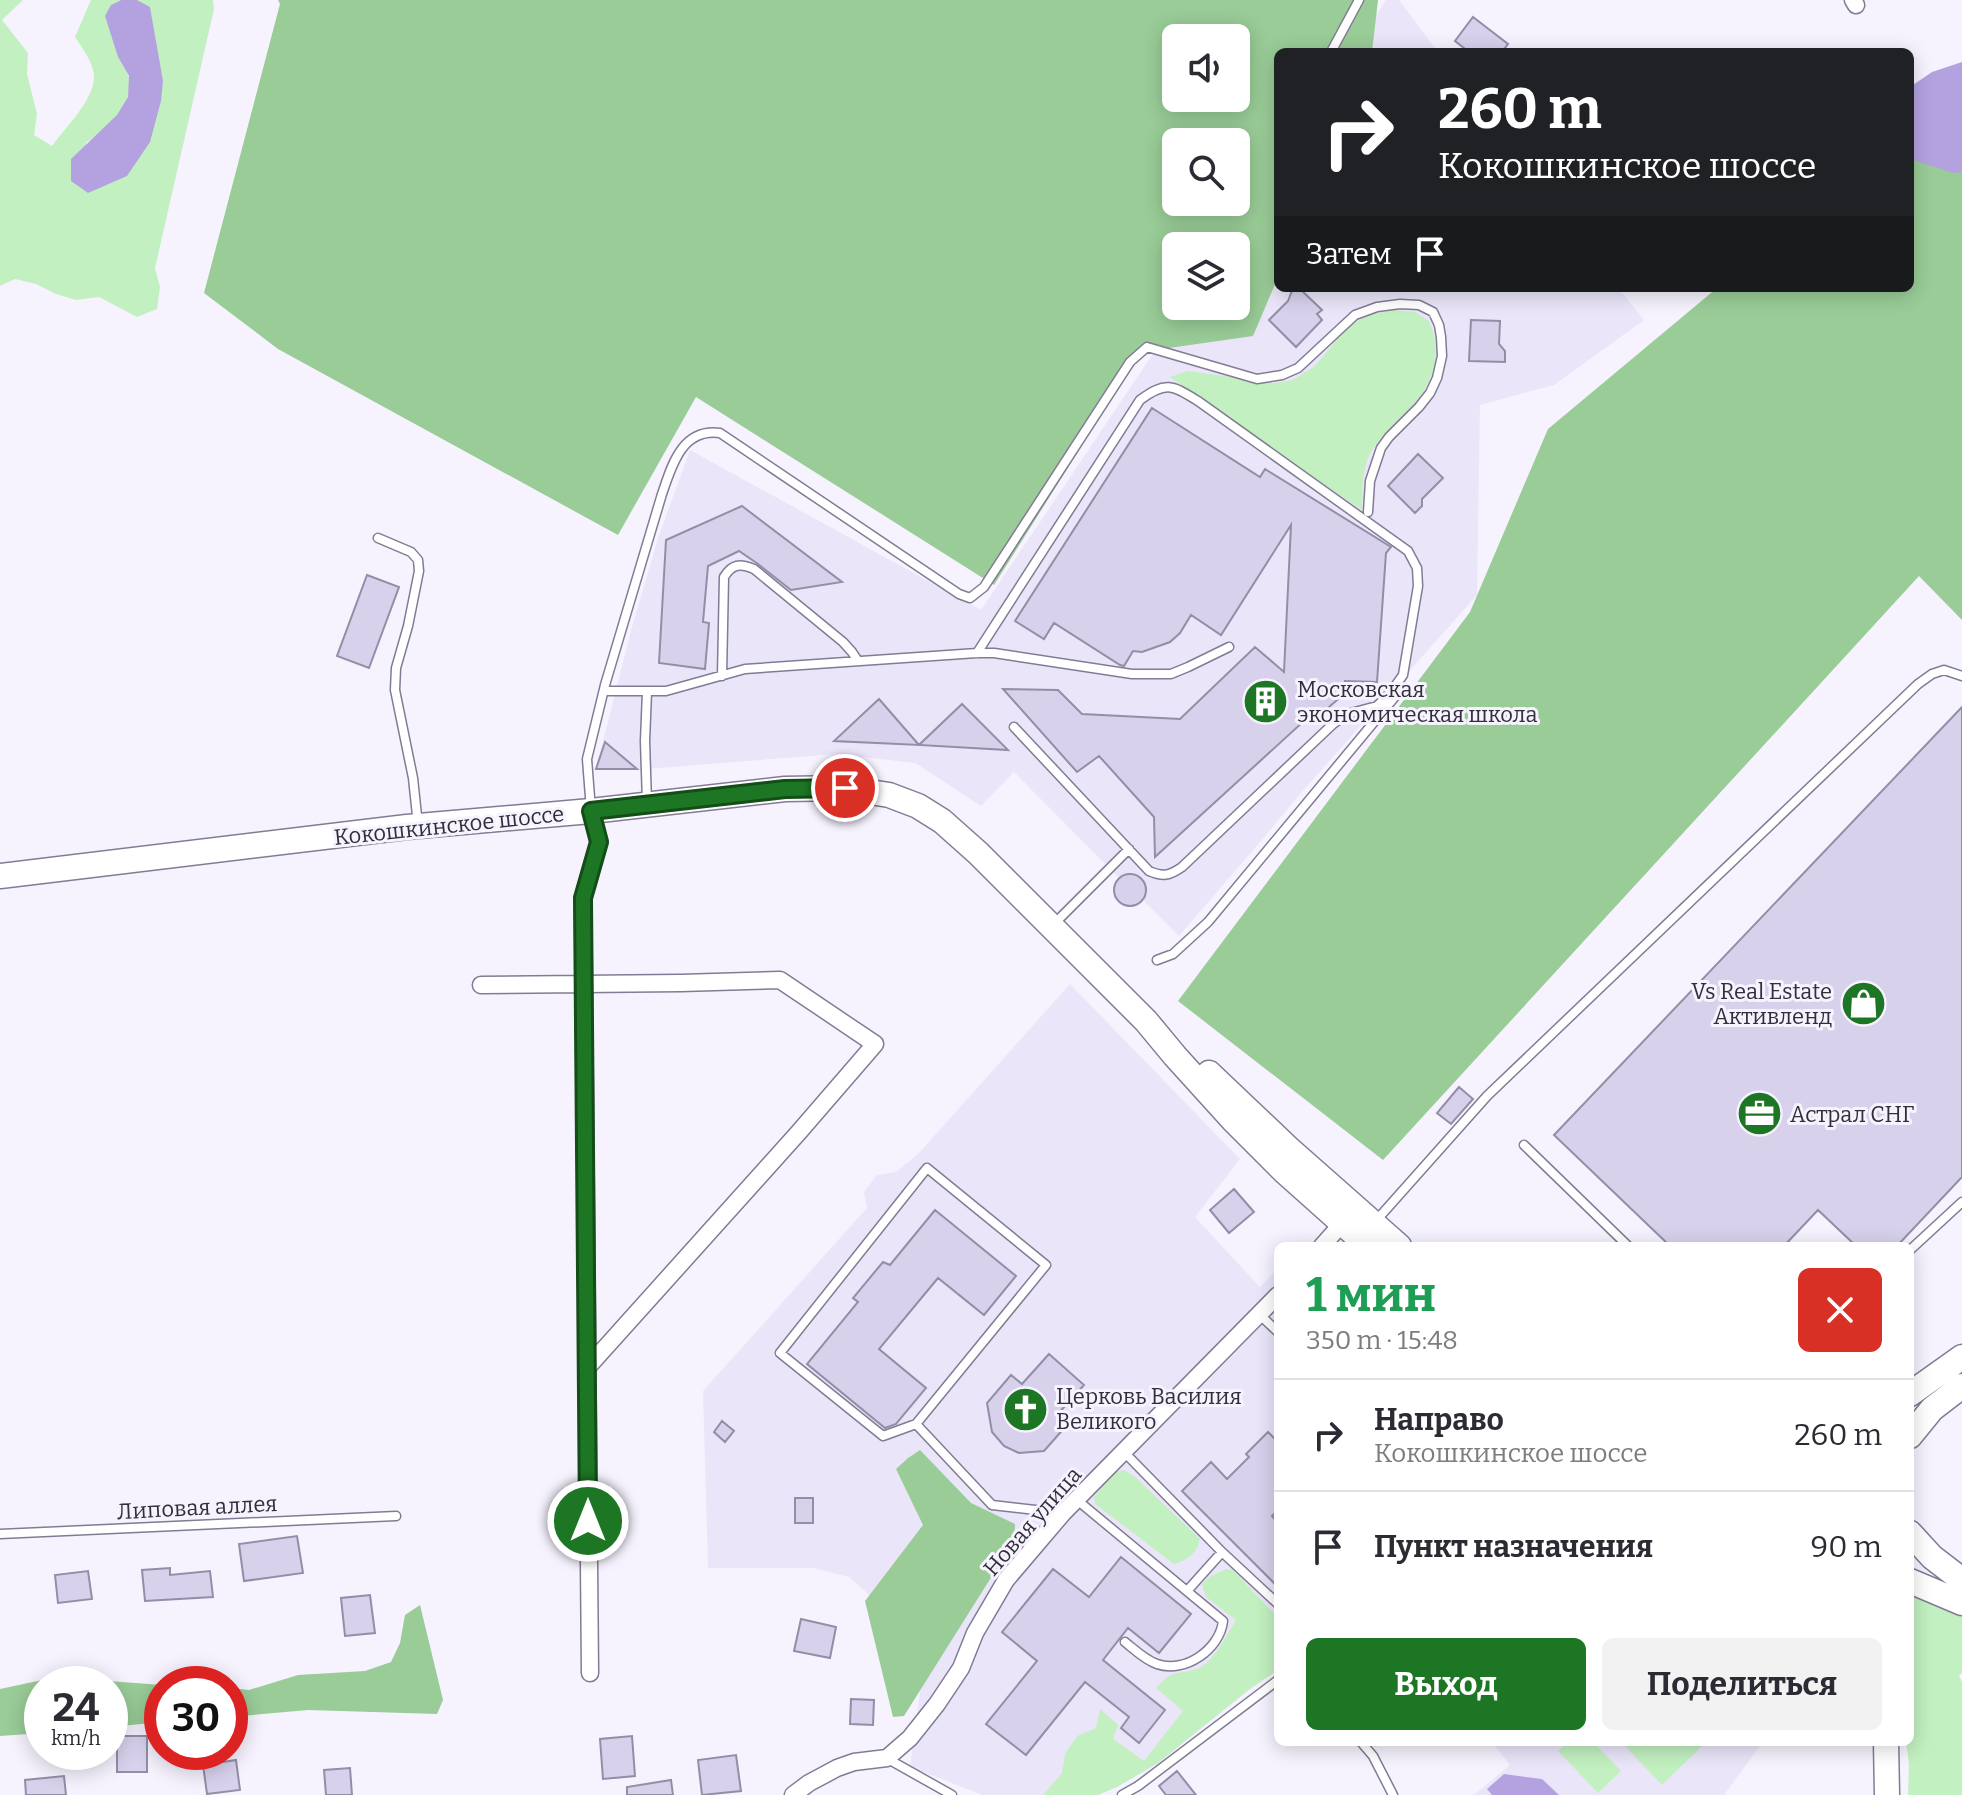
<!DOCTYPE html>
<html lang="ru">
<meta charset="utf-8">
<style>
:root{--surface:#fff;--page:#f2f2f3;--text:#2b2b33;--muted:#7c7c81;--line:#e1e1e2;--accent:#1d7623}
body{margin:0;font-family:Bitter,serif;background:var(--page);color:var(--text);height:100vh;display:flex;flex-direction:column;font-size:30px;white-space:nowrap}
*{box-sizing:border-box;margin:0}
p{font-size:26px;color:var(--muted)}
.icon{flex:none;width:44px;height:44px;fill:none;stroke:currentColor;stroke-width:2;stroke-linecap:round;stroke-linejoin:round}
.map{position:relative;flex:1;overflow:hidden}
.side{position:absolute;left:1274px;top:1242px;width:640px;height:504px;display:flex;flex-direction:column;background:var(--surface);border-radius:12px;box-shadow:0 4px 20px #0003}
.side>*{flex:none}
.banner{position:absolute;left:1274px;top:48px;width:640px;height:244px;border-radius:12px;box-shadow:0 4px 20px #0003;background:#202124;color:#fff;overflow:hidden}
.fabs{position:absolute;left:1162px;top:24px;display:grid;gap:16px}
.fabs a{display:grid;place-items:center;width:88px;height:88px;border-radius:12px;background:var(--surface);box-shadow:0 4px 20px #0003;font-size:40px}
.speed{position:absolute;left:24px;top:1666px;display:flex;gap:16px;font-size:40px;font-weight:700;text-align:center}
.speed>*{display:grid;place-content:center;width:104px;height:104px;border-radius:50%;background:var(--surface);box-shadow:0 4px 20px #0003;line-height:1}
.speed small{font-size:20px;font-weight:400}
.speed .limit{border:12px solid #d22;background:#fff;color:#111}
.pin{position:absolute;display:grid;place-items:center;width:68px;height:68px;color:#fff;margin:-34px;border:4px solid #fff;border-radius:50%;box-shadow:0 2px 8px #0007}
.me{position:absolute;width:88px;margin:-44px;rotate:0deg;stroke-linejoin:round;filter:drop-shadow(0 0 6px #0008)}
.turn{display:flex;align-items:center;gap:28px;height:168px;padding:0 32px;font-size:36px}
.turn .icon{width:104px;height:104px;stroke-width:2.5}
.turn b{display:block;font-size:56px;line-height:68px}
.then{display:flex;align-items:center;height:76px;padding:0 32px;background:#0003;gap:16px;font-size:30px}
.round{display:grid;place-items:center;flex:none;width:84px;height:84px;border-radius:12px;background:var(--page)}
.head{display:flex;align-items:center;justify-content:space-between;height:136px;padding:0 32px}
h1{font-size:48px;font-weight:700;line-height:60px;color:#1e9e55}
.button{display:flex;gap:16px;margin-top:auto;padding:16px 32px}
.button a{flex:1;height:92px;border-radius:12px;background:var(--accent);color:#fff;font-size:32px;font-weight:700;line-height:92px;text-align:center}
.button a+a{background:var(--page);color:var(--text)}
ul{padding:0;list-style:none}
li{display:flex;align-items:center;gap:24px;height:112px;padding:0 32px;border-top:2px solid var(--line)}
li div{flex:1}
li b{display:block;font-size:30px}
li em{font-style:normal}
.map>svg:first-child{display:block}
.built{fill:#ebe5fa}
.green{fill:#c2f0c0}
.forest{fill:#99cc97;fill-rule:evenodd}
.water{fill:#b4a2e0}
.building{fill:#d8d1ec;stroke:#948da7;stroke-width:2}
.lines{fill:none;stroke-linecap:round;stroke-linejoin:round}
.service-casing{stroke:#827b94;stroke-width:11}
.minor-casing{stroke:#827b94;stroke-width:19}
.secondary-casing{stroke:#827b94;stroke-width:27}
.service{stroke:#fff;stroke-width:8}
.minor{stroke:#fff;stroke-width:16}
.secondary{stroke:#fff;stroke-width:24}
.route-casing{stroke:#134d17;stroke-width:20}
.route{stroke:#1d7623;stroke-width:14}
.labels{text-anchor:middle;stroke-width:6;stroke-linejoin:round;paint-order:stroke}
.poi-label{font-size:22px;fill:#322f3a;stroke:#f6f3fe;text-anchor:start}
.street-label{font-size:22px;fill:#322f3a;stroke:#f6f3fe}
</style>
<div class="map">
<svg width="1962" height="1795" viewBox="0 0 1962 1795">
<rect width="100%" height="100%" fill="#f6f3fe"/>
<path class="built" d="M1386,0H1399L1438,52H1352Z
M1278,164V288H1618L1644,320L1554,385L1480,405L1477,595L1300,794L1261,841L1179,936L1143,900L1133,906H1128L1118,901L1114,892L1115,884L1119,878L1014,772L981,806L915,763L836,754L646,769H596L632,627L658,538L690,450L981,610L1185,306H1236V246Z
M1070,984L1240,1159L1195,1217L1260,1287L1278,1268V1667L1158,1763L1117,1787L1098,1795H983L910,1767L926,1645L849,1577L813,1568H708L703,1391L867,1208L864,1192L877,1175L896,1172L919,1153Z
M1492,1742H1763L1724,1795H1474L1510,1765Z"/>
<path class="green" d="M0,0H23L2,20L28,53L27,74L37,114L34,135L52,146C65,128 94,100 94,77C94,63 82,48 75,37L91,0H121L111,5C113,21 114,39 118,55C120,63 127,70 129,78C134,107 106,128 86,143L88,193L157,49L150,8L137,0H213L214,9L155,268L160,287L157,309L137,317L99,297L76,300L56,294L36,284L15,279L0,286Z
M1393,310L1415,312L1429,321C1446,358 1429,390 1403,417C1392,429 1377,439 1370,454C1361,471 1363,492 1362,510L1247,432L1170,377L1188,371L1273,383L1293,380L1315,366L1344,331L1357,321L1370,315Z
M1124,1470L1134,1476L1200,1539C1197,1553 1188,1560 1174,1564L1095,1504L1094,1497L1115,1472Z
M1226,1569L1233,1570L1278,1618V1670L1247,1691L1158,1763L1117,1787L1098,1795H1043L1062,1773L1065,1754L1077,1736L1096,1728L1100,1709L1118,1725L1113,1739L1144,1761L1183,1711L1156,1688C1173,1667 1181,1676 1201,1667C1214,1660 1228,1633 1236,1620L1206,1597L1202,1585L1209,1577Z
M1910,1592L1962,1613V1673L1959,1675L1962,1683V1795H1908L1909,1764L1906,1742H1910Z
M1567,1742H1593L1621,1771L1598,1793L1558,1751Z
M1621,1742H1706L1662,1785Z"/>
<path class="forest" d="M278,0H1378L1372,52H1278V277L1253,336L1141,352L994,585L696,397L618,535L278,349L204,293L280,4ZM1176,38H1236V98H1176ZM1176,142H1236V202H1176ZM1176,246H1236V306H1176Z
M1962,75V620L1919,576L1383,1160L1178,1001L1470,612L1548,429L1717,288H1910V121Z
M920,1450L971,1503L1015,1524L1014,1541L904,1716L893,1717L865,1601L923,1525L896,1469L908,1458Z
M420,1605L443,1700L437,1714L308,1710L230,1717V1688L249,1690L298,1675L365,1671L391,1662L400,1643L405,1615Z
M56,1677L162,1685V1722L110,1727V1684H42V1733L0,1736V1689Z"/>
<path class="water" d="M121,0H137L150,7L163,81L161,101L150,142L127,176L88,193L71,181V159L117,115L128,97L129,76L118,57L105,16L111,5Z
M1962,62V172L1953,173L1910,159V87L1932,72Z
M1504,1774L1542,1779L1559,1795H1492L1487,1789Z"/>
<path class="building" d="M1473,17L1508,44L1502,52H1469L1455,41Z
M1293,288H1299L1322,310L1317,314L1322,320L1296,347L1269,320L1288,301Z
M1471,320L1500,321L1499,344L1505,351V362L1469,361Z
M1152,408L1260,477L1265,469L1391,547L1386,553L1377,682L1345,681L1344,694L1321,714L1316,710L1155,857L1154,817L1099,756L1077,772L1003,689L1058,690L1082,714L1180,719L1255,647L1284,672L1291,525L1221,635L1191,615L1180,633L1170,642L1142,652L1133,651L1124,666L1120,665L1054,623L1044,639L1015,621Z
M1418,454L1443,478L1422,499V506L1415,513L1388,486Z
M742,506L842,582L791,590L758,564L739,551L708,566L703,622L709,623L705,669L659,663L666,540Z
M367,575L399,587L369,668L337,656Z
M879,699L919,745L834,741Z
M962,704L1008,750L919,745Z
M1962,707V1177L1897,1246H1856L1818,1210L1784,1246H1670L1554,1135Z
M605,742L637,769H596Z
M1114 890a16 16 0 1 1 32 0a16 16 0 1 1-32 0Z
M1459,1087L1473,1099L1451,1124L1437,1113Z
M1234,1189L1254,1212L1229,1233L1210,1210Z
M935,1210L1016,1276L984,1315L938,1278L879,1349L926,1388L896,1424L885,1428L807,1364L858,1302L853,1298L883,1262L890,1265Z
M1049,1354L1084,1385L1057,1415L1067,1425L1044,1451L1019,1453L1004,1446L992,1432L987,1403L1011,1375L1022,1384Z
M722,1421L734,1431L725,1442L714,1432Z
M1268,1432L1278,1442V1510L1272,1516L1278,1523V1587L1182,1491L1211,1462L1227,1479L1249,1457L1246,1454Z
M795,1498H813V1523H795Z
M297,1536L303,1573L244,1581L239,1544Z
M1121,1557L1191,1614L1159,1653L1128,1628L1103,1660L1165,1710L1139,1743L1121,1728L1129,1717L1085,1682L1026,1755L986,1724L1037,1661L1002,1632L1053,1569L1089,1597Z
M170,1568V1575L210,1571L213,1597L145,1601L142,1570Z
M88,1571L92,1599L58,1603L55,1575Z
M370,1595L375,1633L345,1636L341,1598Z
M801,1619L836,1627L830,1658L794,1651Z
M851,1699L874,1700L873,1725L850,1724Z
M117,1736H147V1772H117Z
M632,1736L635,1776L603,1779L600,1739Z
M736,1755L741,1791L702,1795L698,1760Z
M236,1760L240,1790L207,1794L203,1765Z
M350,1768L352,1795H326L324,1770Z
M1177,1771L1196,1795H1166L1159,1786Z
M64,1776L66,1795H26L25,1780Z
M671,1780L673,1795H627V1787Z"/>
<g class="lines">
<defs>
<path id="service" d="M1331,52L1359,0
M378,538L411,552L418,560L419,571L408,626L396,668L395,690L413,778L418,825
M977,653L1140,400C1166,381 1172,385 1198,401L1408,551L1417,568L1418,586L1403,675L1391,692L1377,706L1347,714L1333,724L1182,867C1169,876 1163,877 1149,871L1014,727
M722,676L724,577C732,564 740,563 754,569L843,642L852,652L858,661
M604,691H666L745,669L977,653H994L1132,674H1171L1188,667L1229,647
M647,692L645,741L647,803
M591,810L587,759L605,685L662,494C672,465 682,428 720,433L959,594L970,598L984,587L1130,362L1147,347L1257,379L1282,375L1298,368L1355,315L1377,307L1400,304L1419,305L1433,312L1439,325L1441,337L1442,356L1437,378L1430,393L1419,407L1389,437L1381,448L1370,481L1368,512
M1053,925L1129,849
M1157,960L1173,954L1208,922L1403,687
M1524,1145L1628,1246
M1374,1223L1487,1096L1918,684L1932,674L1944,670L1962,676
M1910,1250L1962,1202
M1260,1315L1278,1332
M916,1424L1046,1265L927,1168L780,1353L883,1436L916,1424L992,1505L1062,1513
M1124,1452L1222,1552L1278,1604
M1077,1500L1223,1621C1220,1649 1185,1674 1157,1664C1145,1660 1135,1650 1125,1642
M0,1534L396,1516
M1187,1591L1222,1552
M1361,1742L1373,1756L1393,1795
M888,1759L952,1795
M1122,1795L1138,1786L1278,1680"/>
<path id="minor" d="M1853,0L1856,5
M481,985L681,983L780,980L875,1044L799,1132L587,1368
M1322,1246L1347,1218
M590,1673L583,898L599,842L591,811
M793,1795L809,1783L837,1768L854,1762L887,1758L910,1738L937,1704L961,1668L975,1633L1006,1580L1063,1513L1278,1295"/>
<path id="secondary" d="M0,876L407,827L591,811L785,789L845,788L889,795L918,806L942,821L978,853L1146,1021L1175,1056L1233,1120L1285,1172L1368,1246
M1209,1073L1288,1148L1399,1246
M1910,1394L1962,1357
M1910,1436L1932,1409L1962,1386
M1910,1533L1932,1557L1962,1580
M1910,1581L1962,1603
M1886,1742L1887,1795"/>
</defs>
<use href="#service" class="service-casing"/>
<use href="#minor" class="minor-casing"/>
<use href="#secondary" class="secondary-casing"/>
<use href="#service" class="service"/>
<use href="#minor" class="minor"/>
<use href="#secondary" class="secondary"/>
</g>
<g class="lines">
<defs>
<path id="route" d="M588,1521L583,898L599,842L591,811L785,789L845,788"/>
</defs>
<use href="#route" class="route-casing"/>
<use href="#route" class="route"/>
</g>
<defs>
<symbol id="building-disc" viewBox="-11 -11 22 22"><circle r="9.5" fill="#1d7623" stroke="#f6f3fe"/><path d="M-4-6H4V6H1V3H-1V6H-4ZM-2.5-4.3h1.7v1.8h-1.7ZM.8-4.3h1.7v1.8H.8ZM-2.5-1h1.7V.8h-1.7ZM.8-1h1.7V.8H.8Z" fill="#fff"/></symbol>
<symbol id="shop-disc" viewBox="-11 -11 22 22"><circle r="9.5" fill="#1d7623" stroke="#f6f3fe"/><path d="M-5-2.5h2.3a2.7 3.5 0 0 1 5.4 0H5L5.5 6h-11ZM-1.5-2.5h3a1.5 2.3 0 0 0-3 0Z" fill="#fff"/></symbol>
<symbol id="office-disc" viewBox="-11 -11 22 22"><circle r="9.5" fill="#1d7623" stroke="#f6f3fe"/><path d="M-6-3h4V-5.5h4V-3h4V5H-6ZM-1-4.5V-3h2v-1.5ZM-6 0V1H6V0Z" fill="#fff"/></symbol>
<symbol id="church-disc" viewBox="-11 -11 22 22"><circle r="9.5" fill="#1d7623" stroke="#f6f3fe"/><path d="M-1.2-6h2.4v3.5h3.3v2.4h-3.3V6h-2.4V-.1h-3.3v-2.4h3.3Z" fill="#fff"/></symbol>
</defs>
<g fill-rule="evenodd">
<use href="#building-disc" x="1240" y="676" width="51" height="51"/>
<use href="#shop-disc" x="1838" y="978" width="51" height="51"/>
<use href="#office-disc" x="1734" y="1088" width="51" height="51"/>
<use href="#church-disc" x="1000" y="1384" width="51" height="51"/>
</g>
<g class="labels">
<g class="poi-label">
<text x="1297" y="697">Московская<tspan x="1297" dy="25">экономическая школа</tspan></text>
<text x="1832" y="999" text-anchor="end">Vs Real Estate<tspan x="1832" dy="25">Активленд</tspan></text>
<text x="1790" y="1122">Астрал СНГ</text>
<text x="1056" y="1404">Церковь Василия<tspan x="1056" dy="25">Великого</tspan></text>
</g>
<g class="street-label">
<text transform="translate(449 825) rotate(-6)" y="8">Кокошкинское шоссе</text>
<text transform="translate(197 1507) rotate(-3)" y="8">Липовая аллея</text>
<text transform="translate(1032 1521) rotate(-49)" y="8">Новая улица</text>
</g>
</g>
</svg>
<div class="fabs">
<a><svg class="icon" aria-label="sound" viewBox="0 0 24 24"><path d="M4 9h4l5-4v14l-5-4H4zM17 9q2 3 0 6"/></svg></a>
<a><svg class="icon" aria-label="search" viewBox="0 0 24 24"><circle cx="10" cy="10" r="6"/><path d="M15 15l6 6"/></svg></a>
<a><svg class="icon" aria-label="layers" viewBox="0 0 24 24"><path d="M12 4l9 5-9 5-9-5zM3 14l9 5 9-5"/></svg></a>
</div>
<div class="speed"><div>24<small>km/h</small></div><div class="limit">30</div></div>
<div class="pin" style="left:845px;top:788px;background:#d93025"><svg class="icon" aria-label="arrive" viewBox="0 0 24 24"><path d="M6 21V4h12l-3 4 3 4H6"/></svg></div>
<svg class="me" style="left:588px;top:1521px" viewBox="-20 -20 40 40"><circle r="17" fill="#1d7623" stroke="#fff" stroke-width="3"/><path d="M0-11L8 9 0 5-8 9z" fill="#fff"/></svg>
<div class="banner">
<div class="turn"><svg class="icon" aria-label="right" viewBox="0 0 24 24"><path d="M7 20v-9h11M14 6l5 5-5 5"/></svg><div><b>260 m</b>Кокошкинское шоссе</div></div>
<div class="then">Затем<svg class="icon" aria-label="arrive" viewBox="0 0 24 24"><path d="M6 21V4h12l-3 4 3 4H6"/></svg></div>
</div>
<section class="side">
<div class="head"><div><h1>1 мин</h1><p>350 m · 15:48</p></div><a class="round" style="background:#d93025;color:#fff"><svg class="icon" aria-label="close" viewBox="0 0 24 24"><path d="M6 6l12 12M18 6L6 18"/></svg></a></div>
<ul>
<li><svg class="icon" aria-label="right" viewBox="0 0 24 24"><path d="M7 20v-9h11M14 6l5 5-5 5"/></svg><div><b>Направо</b><p>Кокошкинское шоссе</p></div><em>260 m</em></li>
<li><svg class="icon" aria-label="arrive" viewBox="0 0 24 24"><path d="M6 21V4h12l-3 4 3 4H6"/></svg><div><b>Пункт назначения</b></div><em>90 m</em></li>
</ul>
<div class="button"><a>Выход</a><a>Поделиться</a></div>
</section>
</div>
